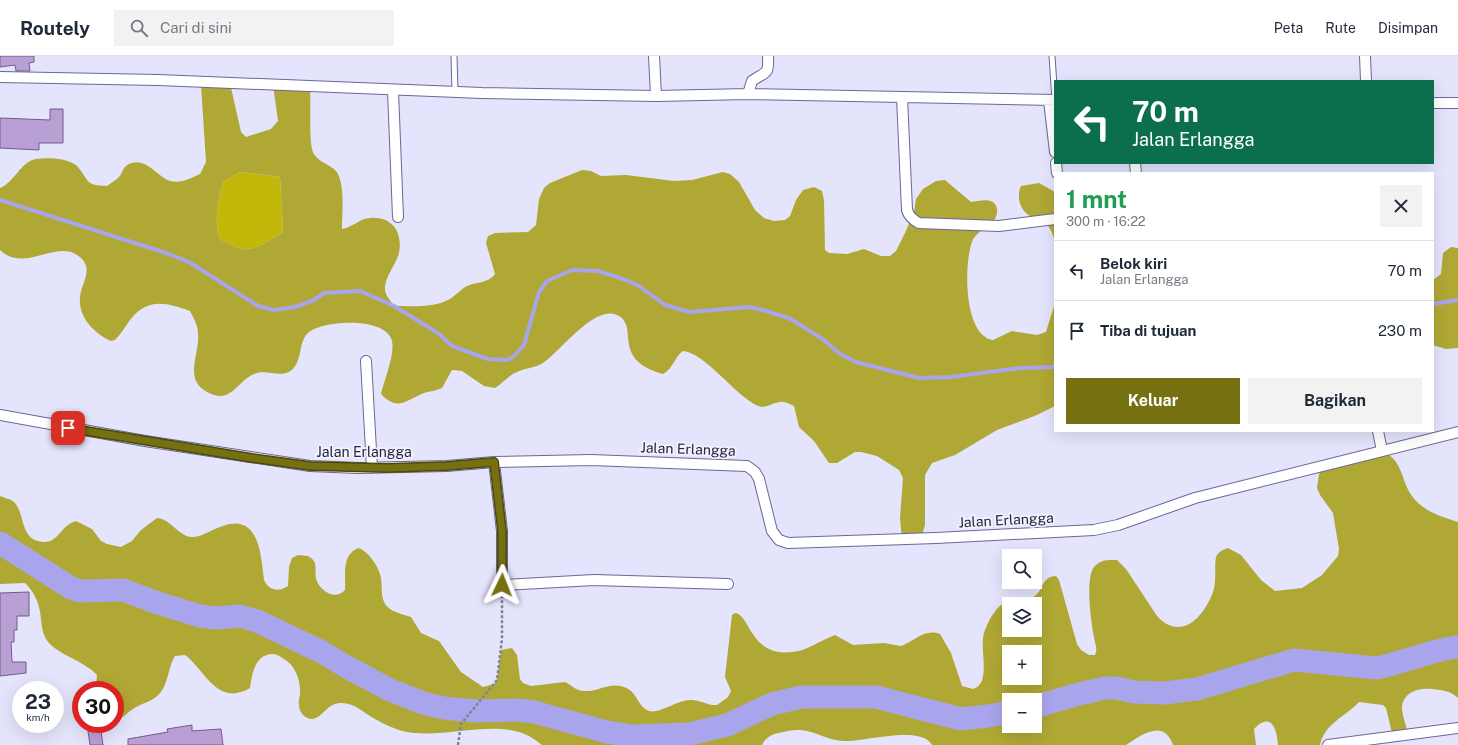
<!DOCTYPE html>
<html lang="id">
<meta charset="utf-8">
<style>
:root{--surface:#fff;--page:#f2f2f3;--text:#1f2937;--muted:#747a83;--line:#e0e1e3;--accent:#777011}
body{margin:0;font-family:"Public Sans",sans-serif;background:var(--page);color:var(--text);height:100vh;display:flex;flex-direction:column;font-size:15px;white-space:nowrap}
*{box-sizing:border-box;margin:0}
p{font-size:13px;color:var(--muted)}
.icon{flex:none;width:22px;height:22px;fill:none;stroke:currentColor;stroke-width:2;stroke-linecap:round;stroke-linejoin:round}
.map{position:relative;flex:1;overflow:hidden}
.details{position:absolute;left:1054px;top:116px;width:380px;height:260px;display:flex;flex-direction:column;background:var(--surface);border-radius:0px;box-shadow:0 4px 16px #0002}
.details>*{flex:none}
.hud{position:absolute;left:1054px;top:24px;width:380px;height:84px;border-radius:0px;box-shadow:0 4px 16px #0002;background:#0b6e4f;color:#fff;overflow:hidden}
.fabs{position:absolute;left:1002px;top:493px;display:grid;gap:8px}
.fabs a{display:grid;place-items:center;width:40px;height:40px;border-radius:0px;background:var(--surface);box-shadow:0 4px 16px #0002;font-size:20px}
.speed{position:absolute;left:12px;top:625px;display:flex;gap:8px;font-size:20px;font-weight:700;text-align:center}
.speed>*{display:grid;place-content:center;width:52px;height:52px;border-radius:50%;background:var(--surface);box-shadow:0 4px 16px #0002;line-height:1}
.speed small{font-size:10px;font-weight:400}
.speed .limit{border:6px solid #d22;background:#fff;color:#111}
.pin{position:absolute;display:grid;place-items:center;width:34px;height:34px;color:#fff;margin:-17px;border-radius:8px;box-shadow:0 2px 6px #0006}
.me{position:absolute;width:44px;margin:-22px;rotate:2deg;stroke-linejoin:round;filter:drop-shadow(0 0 3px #0008)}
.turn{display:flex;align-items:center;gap:14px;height:84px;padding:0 12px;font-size:18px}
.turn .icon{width:52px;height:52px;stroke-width:2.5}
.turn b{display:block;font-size:28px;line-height:34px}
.round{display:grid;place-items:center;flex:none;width:42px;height:42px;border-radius:0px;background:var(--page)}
.summary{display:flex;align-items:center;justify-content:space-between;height:68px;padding:0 12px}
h1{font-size:24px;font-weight:700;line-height:30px;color:#1e9e55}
.cta{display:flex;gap:8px;margin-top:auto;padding:8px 12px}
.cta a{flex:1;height:46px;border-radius:0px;background:var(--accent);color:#fff;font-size:16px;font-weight:700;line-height:46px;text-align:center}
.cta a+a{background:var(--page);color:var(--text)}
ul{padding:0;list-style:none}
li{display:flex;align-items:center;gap:12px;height:60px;padding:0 12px;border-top:1px solid var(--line)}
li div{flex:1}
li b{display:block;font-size:15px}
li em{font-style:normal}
header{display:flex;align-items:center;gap:24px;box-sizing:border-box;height:56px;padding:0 20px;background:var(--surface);border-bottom:1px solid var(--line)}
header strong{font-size:19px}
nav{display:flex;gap:22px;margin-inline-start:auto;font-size:14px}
.search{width:280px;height:36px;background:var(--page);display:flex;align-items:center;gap:10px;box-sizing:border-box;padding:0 14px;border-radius:0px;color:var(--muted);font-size:15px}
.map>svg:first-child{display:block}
.green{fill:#c3b809}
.forest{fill:#b0a834;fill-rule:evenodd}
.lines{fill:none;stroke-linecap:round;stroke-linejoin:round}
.stream{stroke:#a8a5ec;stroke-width:4}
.river{stroke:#a8a5ec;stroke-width:23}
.building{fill:#b8a0d5;stroke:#725b8b}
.service-casing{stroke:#6a679a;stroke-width:7}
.minor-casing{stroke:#6a679a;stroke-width:12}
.path{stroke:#828198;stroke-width:2.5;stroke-dasharray:3 2;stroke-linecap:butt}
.service{stroke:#fff;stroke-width:5}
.minor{stroke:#fff;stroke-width:10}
.route-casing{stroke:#4d490b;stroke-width:10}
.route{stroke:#777011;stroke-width:7}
.labels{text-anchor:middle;stroke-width:3.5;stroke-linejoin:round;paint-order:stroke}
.street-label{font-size:14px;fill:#25243a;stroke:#f3f3ff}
</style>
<header>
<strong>Routely</strong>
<div class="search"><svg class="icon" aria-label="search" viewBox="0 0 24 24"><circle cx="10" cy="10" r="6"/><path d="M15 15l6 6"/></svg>Cari di sini</div>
<nav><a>Peta</a><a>Rute</a><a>Disimpan</a></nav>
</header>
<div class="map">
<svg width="1458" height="689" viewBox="0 0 1458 689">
<rect width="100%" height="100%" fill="#e4e4fc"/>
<path class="green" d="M240,116L280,121L283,176C256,192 248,202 219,182C214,165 218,141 224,125Z"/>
<path class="forest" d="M230,27L241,76L246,81L271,73L278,65L273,29L310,31C311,48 309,78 312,93C315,107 332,107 338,118C345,133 342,157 342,173C352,172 360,162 370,162C392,160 403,176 399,197C396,209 384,221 385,234C386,241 391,245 394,250C411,250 435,252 450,243C456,239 461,233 467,230C478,225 487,228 495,218L486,187L488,180L495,177L528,176L536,169L539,143L544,132L550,127L582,114L591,115L601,120L626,119L674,125L692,124L723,116L730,118L739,126L755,154L764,162L774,165L785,164L790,160L796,144L803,134L814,131L822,135L824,144L825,194L829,197L847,198L864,193L881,200H890L896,195L905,177L914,156L916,143L923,133L936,125L945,124L971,146C979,145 995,140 997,153C999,170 976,173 972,186C964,207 963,279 993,284L1012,275L1037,279L1046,276L1054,250L1055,215V350L1037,359L997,374L955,399L932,407L925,419V469L921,483H902L900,462L903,422L899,414L877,400L861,396H855L837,407H829L814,385L799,371L794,350C789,348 785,345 780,346C771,347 765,354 756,349C734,338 705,297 683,295C675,300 673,313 663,318C649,314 635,308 630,293C628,287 628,279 627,272C626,267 623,262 619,260C596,246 562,294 543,307C535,312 525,312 517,316C509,319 503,327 495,332L484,330L462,315L452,314L442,332C436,335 430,335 424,337C406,344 398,356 381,338C384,324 395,299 392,285C386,260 320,264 307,278C298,287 303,308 289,316C278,321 265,313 254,318C236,326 231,349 207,336C183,323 200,298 198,278C198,269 194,263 190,255C167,247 148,241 130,264C125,271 121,278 115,284L111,285C94,277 78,261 80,241C81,228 93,215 82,203C59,179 26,219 0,194V132C15,126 20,106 36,103C48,101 70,102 78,111C90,126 85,129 107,130C111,127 116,124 119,121C122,118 123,112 126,110C144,97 158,122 170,125C181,128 191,122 200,118L206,106L201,29ZM240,116L280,121L283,176C256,192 248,202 219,182C214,165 218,141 224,125Z
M1039,127L1055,136V186C1053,179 1051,172 1045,167C1040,164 1035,163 1030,160C1020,154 1016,141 1021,130Z
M1451,191L1458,192V292L1446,293L1433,289V224L1441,218L1443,197Z
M1382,395C1404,405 1400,423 1412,440C1422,455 1442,461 1458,466V642C1451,635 1442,634 1432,633C1418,631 1401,637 1402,654C1403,662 1407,671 1408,679L1393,681L1386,652L1383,649L1359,646C1345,661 1325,667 1320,689H1278C1277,673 1271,655 1254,673L1256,689H1173C1164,662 1141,679 1126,689H932C922,669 866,685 847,685C819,685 812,667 779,677C772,678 765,682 762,689H542C534,683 526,677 515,675C487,668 445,680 415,677C401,676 387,670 375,663C364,657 354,646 340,647C326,648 323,662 312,663C305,663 299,656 299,649C298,645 300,641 300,637C301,625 295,609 284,603C281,601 277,598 273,598C255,598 252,618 250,632C217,651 206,615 185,599L175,600C167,613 169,631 156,641C150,646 140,648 133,653C126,657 124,663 115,662V634H92L96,629L97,619C84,604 53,598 45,581C40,571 42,558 38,548C36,540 31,533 25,527L0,528V440C4,442 11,443 14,446C26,458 19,485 44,486C58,487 61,469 76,465L92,473L101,485L107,488L121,491L132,485L141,474L157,462C171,463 177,479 191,481C200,482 211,474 220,471C259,455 261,498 264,524C269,535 279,536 288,530L289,511L292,502L298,499L308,500C311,502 313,503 315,507C316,512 315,518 316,523C320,535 335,545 345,534C346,519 341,498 359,492C368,496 377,508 380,518C384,531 378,544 390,553C396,557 405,559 411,561L421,577L439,585L461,616L483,631L494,628L497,624L501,594L512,592L517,599L520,623L523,627L531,630L565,626C572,629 576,635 584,635C597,636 608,627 620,630C638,633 636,650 649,655C659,658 678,644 690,644C699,643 708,650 717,649L728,641L731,635L725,621L732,559L735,557C750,558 750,601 792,596C807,595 821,584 835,579L853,589L884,587L901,590C915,585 924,572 940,578L951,597L962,630L973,633C992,627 979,593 984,577C988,565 998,545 1012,544C1020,543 1026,545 1033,541C1044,535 1041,520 1056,520L1059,524L1077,588L1081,594L1089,599H1095C1098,592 1095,589 1094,581C1091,567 1085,522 1094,511C1101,503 1108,504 1117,504L1126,513L1157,560C1181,586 1204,561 1213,536C1217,525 1214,512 1216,501C1218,496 1222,494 1228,492L1241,499L1261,524L1275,535L1302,532L1322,519L1338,500L1339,493L1333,457L1320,439L1317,432L1319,418L1324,409ZM1009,548H1035V574H1009ZM1009,596H1035V622H1009ZM1009,644H1035V670H1009Z"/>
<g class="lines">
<path class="stream" d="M0,144L166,197L189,206L258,250L274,254L295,251L314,244L324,237L360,235L394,250L438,277L452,290L488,303L507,304L513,301L524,289L539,236L547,225L572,214L598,215L623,223L639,230L665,249L689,256L749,251L763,254L791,263L824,284L840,298L856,306L919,322L951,321L1020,312L1055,311
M1433,248L1458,244"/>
<path class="river" d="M0,487L71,532L80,535L123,534L155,546L200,560L216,562L240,560L257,565L322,596L347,611L390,634L426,648L444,652L475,655L518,654L534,656L607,676L633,680L689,678L727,669L772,648L801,641H876L961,663L988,660L1009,656
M1035,651L1075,639L1105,632H1116L1134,636L1164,637L1197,633L1294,604L1376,612C1404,607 1430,594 1458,591"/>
</g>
<path class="building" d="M0,0H34V6L29,7L30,15H16L15,9L0,11Z
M50,53H63V87H39V94L0,92V62L50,64Z
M29,536V560H17V574H14V586H11L12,606H26V617L0,620V537Z
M90,668H100L103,689H90L88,675H91Z
M192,669V675L221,673L223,689H128V683L168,676L167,673Z"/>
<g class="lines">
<defs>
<path id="service" d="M454,0L455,36
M1052,0L1055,44"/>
<path id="minor" d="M654,0L656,40
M1365,0L1366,25
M0,21L158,24L482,37L656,40L748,38L1055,44
M393,35L398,161
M748,38L752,25C766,15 769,20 768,0
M902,41L907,154C909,161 913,164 919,167L999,170L1055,163
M1049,44L1055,96
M1433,47H1458
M1056,107L1057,117
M1135,107L1136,117
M366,305L372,412
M0,359L145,385L310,410L358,412L447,410L494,406L591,404L747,410L755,416L759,423L772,475L779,484L788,487L936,482L1094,474L1118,469L1195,442L1458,376
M1378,375L1382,395
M494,406L502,475V529L594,524L728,528
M1328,689L1458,672"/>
</defs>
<use href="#service" class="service-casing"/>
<use href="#minor" class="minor-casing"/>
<path class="path" d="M458,689L461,668L497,624L502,583V540"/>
<use href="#service" class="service"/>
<use href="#minor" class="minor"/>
</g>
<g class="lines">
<defs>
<path id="route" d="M68,372L252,402L310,410L387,412L447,410L494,406L502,475V529"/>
</defs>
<use href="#route" class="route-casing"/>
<use href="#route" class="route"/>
</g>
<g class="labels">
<g class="street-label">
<text transform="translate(688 393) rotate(2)" y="5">Jalan Erlangga</text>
<text x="364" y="401">Jalan Erlangga</text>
<text transform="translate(1006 464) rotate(-3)" y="5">Jalan Erlangga</text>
</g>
</g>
</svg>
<div class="fabs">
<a><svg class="icon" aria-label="search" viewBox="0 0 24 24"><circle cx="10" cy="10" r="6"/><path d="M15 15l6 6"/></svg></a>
<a><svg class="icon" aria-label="layers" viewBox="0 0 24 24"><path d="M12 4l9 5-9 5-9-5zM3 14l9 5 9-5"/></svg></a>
<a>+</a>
<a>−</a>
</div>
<div class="speed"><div>23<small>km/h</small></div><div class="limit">30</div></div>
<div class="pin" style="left:68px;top:372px;background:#d93025"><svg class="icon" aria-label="arrive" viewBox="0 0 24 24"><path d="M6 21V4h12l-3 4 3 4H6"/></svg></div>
<svg class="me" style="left:502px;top:529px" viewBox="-20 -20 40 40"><path d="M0-17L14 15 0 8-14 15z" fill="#777011" stroke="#fff" stroke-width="4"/></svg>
<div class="hud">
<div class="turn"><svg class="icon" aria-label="left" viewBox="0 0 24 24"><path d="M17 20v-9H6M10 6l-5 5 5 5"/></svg><div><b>70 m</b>Jalan Erlangga</div></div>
</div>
<section class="details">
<div class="summary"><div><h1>1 mnt</h1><p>300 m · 16:22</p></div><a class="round"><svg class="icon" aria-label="close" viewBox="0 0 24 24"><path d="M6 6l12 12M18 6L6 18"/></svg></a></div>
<ul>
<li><svg class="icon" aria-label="left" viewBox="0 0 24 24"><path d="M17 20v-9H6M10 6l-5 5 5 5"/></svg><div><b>Belok kiri</b><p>Jalan Erlangga</p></div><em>70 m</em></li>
<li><svg class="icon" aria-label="arrive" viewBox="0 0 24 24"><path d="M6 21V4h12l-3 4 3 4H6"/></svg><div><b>Tiba di tujuan</b></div><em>230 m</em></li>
</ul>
<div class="cta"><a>Keluar</a><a>Bagikan</a></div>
</section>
</div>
